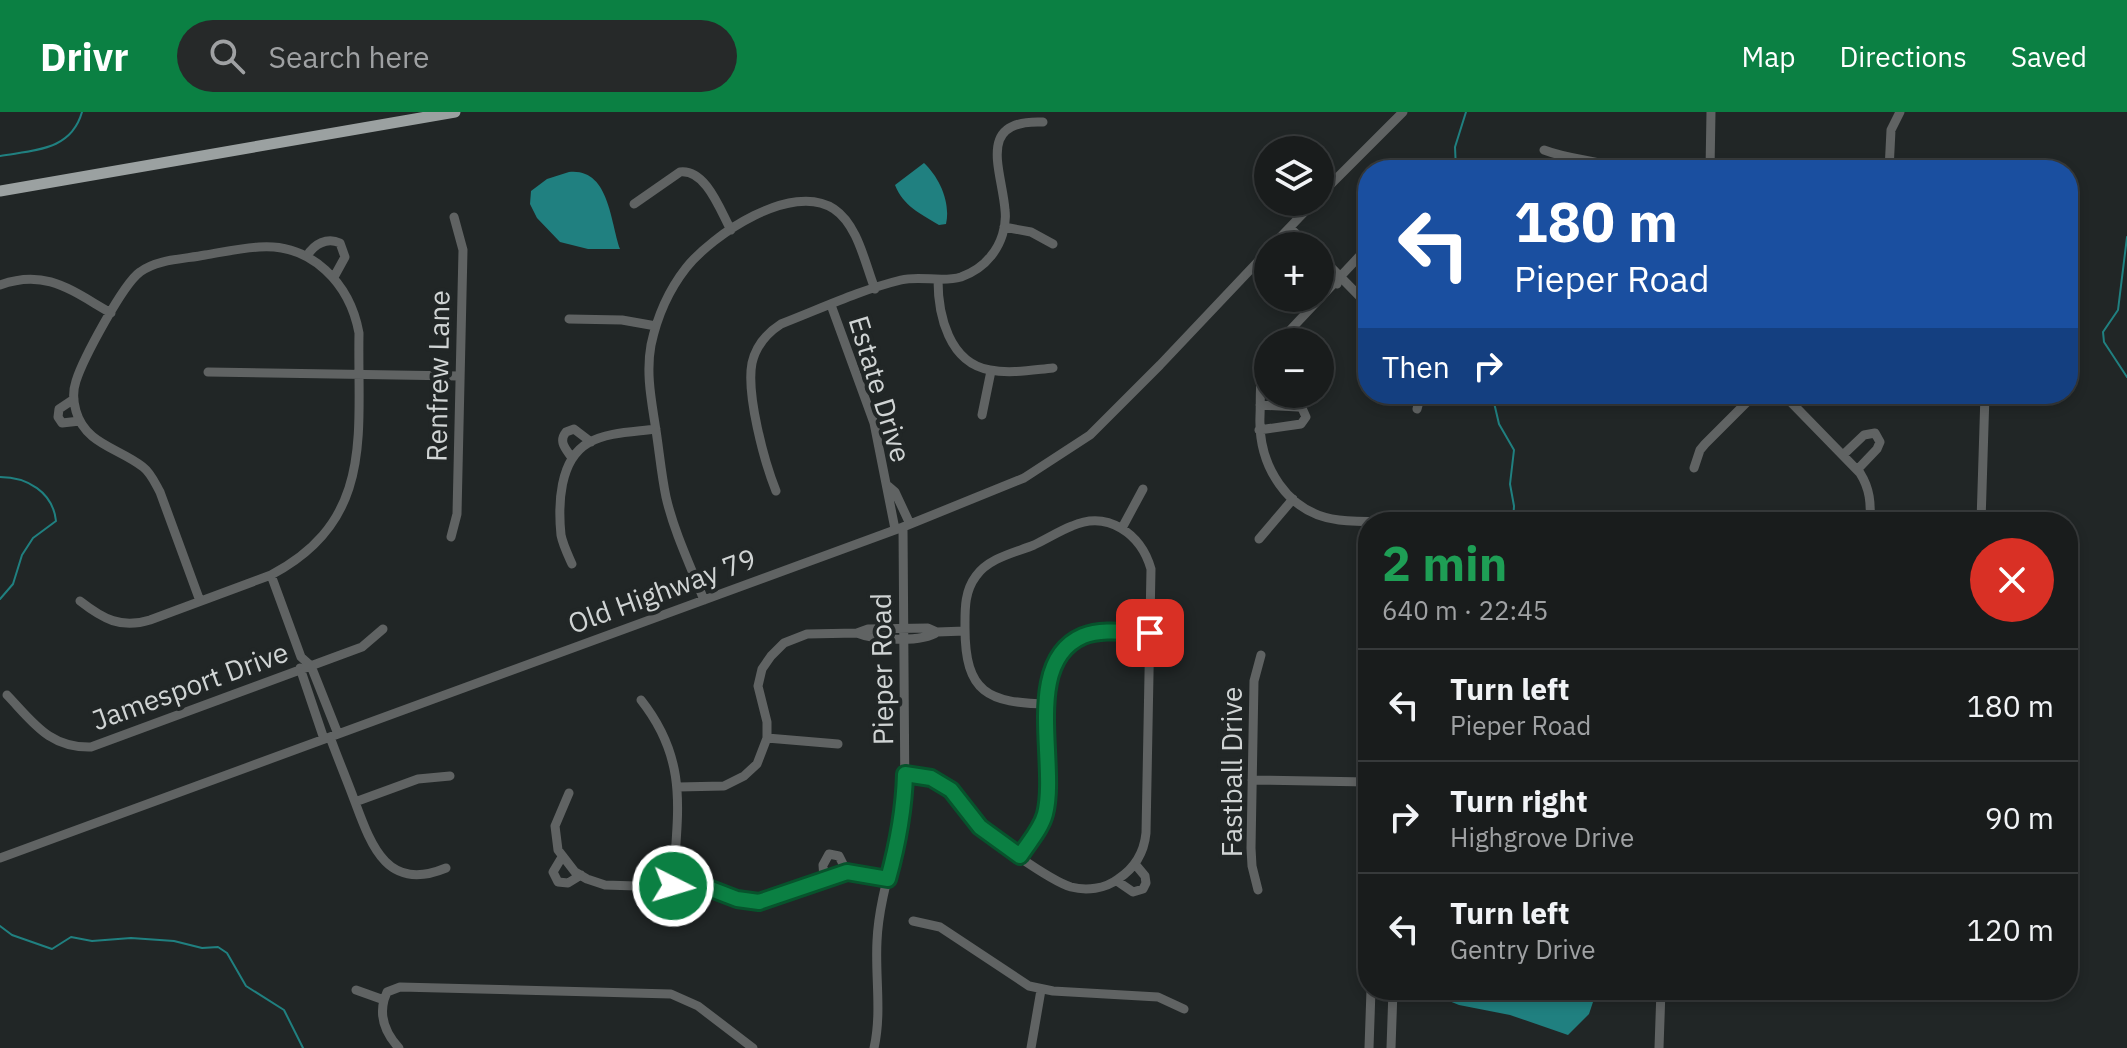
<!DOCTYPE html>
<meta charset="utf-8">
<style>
:root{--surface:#191c1c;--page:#262929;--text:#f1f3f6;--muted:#9fa1a3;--line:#373a3b;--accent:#0b8043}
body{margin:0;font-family:"IBM Plex Sans",sans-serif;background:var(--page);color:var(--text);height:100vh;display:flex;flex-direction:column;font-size:30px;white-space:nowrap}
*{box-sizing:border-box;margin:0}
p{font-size:26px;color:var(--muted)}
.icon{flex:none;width:44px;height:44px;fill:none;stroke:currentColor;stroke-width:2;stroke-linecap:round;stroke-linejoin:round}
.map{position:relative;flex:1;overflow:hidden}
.panel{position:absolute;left:1358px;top:400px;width:720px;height:488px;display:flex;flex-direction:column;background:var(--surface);border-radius:32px;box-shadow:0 4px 12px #0003,0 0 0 2px var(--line)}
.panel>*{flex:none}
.hud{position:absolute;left:1358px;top:48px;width:720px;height:244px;border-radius:32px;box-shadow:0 4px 12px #0003,0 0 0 2px var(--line);background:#1a4fa0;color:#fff;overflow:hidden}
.fabs{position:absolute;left:1254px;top:24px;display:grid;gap:16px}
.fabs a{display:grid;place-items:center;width:80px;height:80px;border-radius:50%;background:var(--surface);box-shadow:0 4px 12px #0003,0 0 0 2px var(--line);font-size:40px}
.pin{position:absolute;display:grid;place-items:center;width:68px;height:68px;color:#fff;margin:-34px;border-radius:16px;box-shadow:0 4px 12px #0006}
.me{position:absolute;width:88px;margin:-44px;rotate:95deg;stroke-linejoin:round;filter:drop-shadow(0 0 6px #0008)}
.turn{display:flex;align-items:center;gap:28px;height:168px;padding:0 24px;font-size:36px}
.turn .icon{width:104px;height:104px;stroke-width:2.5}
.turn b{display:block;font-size:56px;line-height:68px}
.then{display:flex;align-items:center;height:76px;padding:0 24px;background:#0003;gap:16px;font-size:30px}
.round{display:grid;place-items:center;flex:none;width:84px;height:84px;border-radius:42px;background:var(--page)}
.summary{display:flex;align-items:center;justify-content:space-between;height:136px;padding:0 24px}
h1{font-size:48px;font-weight:700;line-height:60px;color:#1e9e55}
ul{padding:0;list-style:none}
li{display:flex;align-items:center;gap:24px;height:112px;padding:0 24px;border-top:2px solid var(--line)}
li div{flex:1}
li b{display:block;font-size:30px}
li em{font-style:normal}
header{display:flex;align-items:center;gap:48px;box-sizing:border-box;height:112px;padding:0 40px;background:var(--accent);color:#fff}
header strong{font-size:38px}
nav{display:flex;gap:44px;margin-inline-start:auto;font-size:28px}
.search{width:560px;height:72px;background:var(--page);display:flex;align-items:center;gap:20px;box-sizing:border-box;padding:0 28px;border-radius:44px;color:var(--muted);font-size:30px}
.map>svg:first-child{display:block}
.water{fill:#208080}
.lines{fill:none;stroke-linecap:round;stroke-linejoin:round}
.stream{stroke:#208080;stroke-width:2}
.minor{stroke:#606363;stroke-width:9}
.major{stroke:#9ba1a1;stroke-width:11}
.route-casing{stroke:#07532c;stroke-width:20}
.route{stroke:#0b8043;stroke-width:14}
.labels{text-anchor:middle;stroke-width:8;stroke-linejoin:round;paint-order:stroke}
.street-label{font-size:28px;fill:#d0d4d4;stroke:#212626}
</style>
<header>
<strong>Drivr</strong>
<div class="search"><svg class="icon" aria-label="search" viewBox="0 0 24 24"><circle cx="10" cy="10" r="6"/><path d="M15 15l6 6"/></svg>Search here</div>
<nav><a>Map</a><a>Directions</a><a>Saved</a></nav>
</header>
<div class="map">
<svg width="2127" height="936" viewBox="0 0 2127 936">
<rect width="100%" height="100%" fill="#212626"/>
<path class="water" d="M924,51C939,65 951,90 946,112L939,113C921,102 903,94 895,73Z
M569,60C609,56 610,108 620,137H588L560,130L537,106L530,92L531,79L547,67Z
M1422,878H1597L1589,902L1568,923L1510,903L1459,893Z"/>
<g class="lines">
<path class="stream" d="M0,44C34,38 71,39 82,0
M1456,58L1455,35L1466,0
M2127,125L2118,198L2103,220L2104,230L2127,265
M1492,282L1499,312L1514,338L1510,372L1514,394L1513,410
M0,365C27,365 53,380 56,409L33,426L22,443L13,472L0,487
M0,814L12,823L52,837L71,825L92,829L131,826L174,829L202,836L218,835L227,841L246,874L284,898L303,936"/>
<path class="minor" d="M1544,38C1570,48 1598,48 1624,58
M1710,58L1711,0
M1889,58L1891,18L1900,0
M1320,83L1403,0
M634,92L680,60C706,57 720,98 731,118
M1004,115L1031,120L1053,132
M1290,116L1309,134
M1281,125L1290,134
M1272,134L1314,90
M307,144C314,132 327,125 340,131L345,145L334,165
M1320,144L1368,193
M1320,161L1337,172
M938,168C938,203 949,251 990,258C1010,262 1032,258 1053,256
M0,173C46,156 72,179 111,201
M831,193L874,311L895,417
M569,207L622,208L656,214
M1279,230L1368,135
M1268,243C1258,263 1261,283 1260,304C1258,353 1287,402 1339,408C1364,411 1389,409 1414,410
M208,260L459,264
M1783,282L1860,361C1870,377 1871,391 1870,410
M1590,285L1596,282
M74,287L59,297L58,305L62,311L80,309
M1417,297L1421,282
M982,303L991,259
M1259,318L1301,312L1306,305L1302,296L1298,295L1260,293
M1843,343L1864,323L1875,321L1880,330L1877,337L1857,358
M572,346C566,337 558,330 566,320L574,317L591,330
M1694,356L1700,338L1705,332L1755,282
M888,374L895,380L910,412
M776,379C764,349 746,282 752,251C756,234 767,221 781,212C820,197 860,178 901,168C921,163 941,171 961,165C972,161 984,153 991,144C1001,132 1007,114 1005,98C1002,58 975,7 1043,10
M1981,410L1985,282
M1122,416L1143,377
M451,425L457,402L463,138L454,105
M1259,427L1293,387
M1368,449V485
M572,452C568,443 563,433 561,423C558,393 559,348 588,331C607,320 634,320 656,317
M271,463L301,545L311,554L338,622
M704,488C691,455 674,420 666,385C661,361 659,336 655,312C651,286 646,260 651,233C657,205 668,179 686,156C712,123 792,69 834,97C858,113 865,152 875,177
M80,489C103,507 121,517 150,508L271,463C376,408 357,320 359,221C350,172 312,131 259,135C241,136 223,140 205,143C185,147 157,147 140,160C123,172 83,247 76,269C73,278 73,289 76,299C85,332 119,336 143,355C151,361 155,371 160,380L200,489
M857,521C874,528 922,531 937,520
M300,556L324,627
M7,583C33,610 49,636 91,635L362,535L383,517
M641,588C690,650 677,701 673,774
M1368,601C1362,628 1359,720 1368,745
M330,625C338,647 347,668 355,690C372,736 388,780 446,756
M767,626L838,632
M905,662C922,663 938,667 951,678C961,687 965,699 973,708C986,724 1051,769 1071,775C1086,779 1105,777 1118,767C1135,756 1144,741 1146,721L1151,457C1141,422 1108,398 1072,414C1059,419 1047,427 1034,433C1014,441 989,446 976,464C964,480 965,498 965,516C965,581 988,591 1048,592
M1252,668L1368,670
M678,675L724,674L744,664L757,652L767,626V610L758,574L762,557L771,544L784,531L807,522L857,521L868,517L928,516L937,520L965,519
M569,681L555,714L558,738L575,760L587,767L605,773L699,776L721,779L737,787L759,790L847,760L888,767
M355,690L418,667L450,664
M1020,744C1031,729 1044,714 1046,695C1052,647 1027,548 1083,524C1103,516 1130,521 1150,521
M562,745L553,760L558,770L568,771L581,763
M0,746L903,415L1024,366L1090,323L1160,253L1268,139
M824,767L823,753L829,742L839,744L847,760
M1117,769L1133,780L1143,777L1146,771L1145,764L1135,752
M1258,778L1252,754L1251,736L1254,569L1261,543
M913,809L940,815L1029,874L1053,879L1158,885L1184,897
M356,878L384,888L387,880L400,875L671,882L698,894L753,936
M384,888C379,907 386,922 399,936
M874,936C882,901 875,864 877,829C879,783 897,739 905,694L903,415
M1031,936L1041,878
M1369,936L1371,878
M1391,936L1393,878
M1659,936L1661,878"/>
<path class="major" d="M0,79L455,0"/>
</g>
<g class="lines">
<defs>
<path id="route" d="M673,774L711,777L737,787L759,790L847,760L888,767C898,731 904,699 905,662L931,666L951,678L980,715L1020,744C1029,730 1041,717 1045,702C1058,652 1022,550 1083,524C1103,516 1130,521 1150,521"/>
</defs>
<use href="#route" class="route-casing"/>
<use href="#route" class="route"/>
</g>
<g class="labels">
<g class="street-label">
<text transform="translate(438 264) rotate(-89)" y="10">Renfrew Lane</text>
<text transform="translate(880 277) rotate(73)" y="10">Estate Drive</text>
<text transform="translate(662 479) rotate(-20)" y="10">Old Highway 79</text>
<text transform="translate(882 557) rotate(-91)" y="10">Pieper Road</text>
<text transform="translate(190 574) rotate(-20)" y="10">Jamesport Drive</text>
<text transform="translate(1232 660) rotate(-90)" y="10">Fastball Drive</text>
</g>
</g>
</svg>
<div class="fabs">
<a><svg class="icon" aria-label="layers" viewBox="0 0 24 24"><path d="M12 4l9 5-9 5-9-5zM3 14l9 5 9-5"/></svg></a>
<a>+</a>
<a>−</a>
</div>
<div class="pin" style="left:1150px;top:521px;background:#d93025"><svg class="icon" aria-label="arrive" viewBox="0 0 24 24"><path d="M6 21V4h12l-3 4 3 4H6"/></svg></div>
<svg class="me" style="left:673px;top:774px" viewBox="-20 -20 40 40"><circle r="17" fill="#0b8043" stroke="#fff" stroke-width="3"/><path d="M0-11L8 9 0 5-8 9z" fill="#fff"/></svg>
<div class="hud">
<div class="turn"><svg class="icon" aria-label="left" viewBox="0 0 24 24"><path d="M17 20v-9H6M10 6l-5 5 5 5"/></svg><div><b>180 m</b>Pieper Road</div></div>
<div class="then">Then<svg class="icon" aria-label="right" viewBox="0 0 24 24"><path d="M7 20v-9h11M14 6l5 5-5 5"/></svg></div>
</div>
<section class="panel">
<div class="summary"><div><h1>2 min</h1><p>640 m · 22:45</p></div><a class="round" style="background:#d93025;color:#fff"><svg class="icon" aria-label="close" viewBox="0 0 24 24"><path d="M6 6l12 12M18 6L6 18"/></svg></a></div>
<ul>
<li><svg class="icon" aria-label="left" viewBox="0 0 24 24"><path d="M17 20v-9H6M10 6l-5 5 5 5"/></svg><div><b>Turn left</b><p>Pieper Road</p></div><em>180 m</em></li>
<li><svg class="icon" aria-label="right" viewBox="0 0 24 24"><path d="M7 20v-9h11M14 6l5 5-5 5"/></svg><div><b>Turn right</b><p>Highgrove Drive</p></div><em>90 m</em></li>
<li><svg class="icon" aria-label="left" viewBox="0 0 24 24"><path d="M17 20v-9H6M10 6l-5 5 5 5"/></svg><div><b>Turn left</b><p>Gentry Drive</p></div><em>120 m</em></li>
</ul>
</section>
</div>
